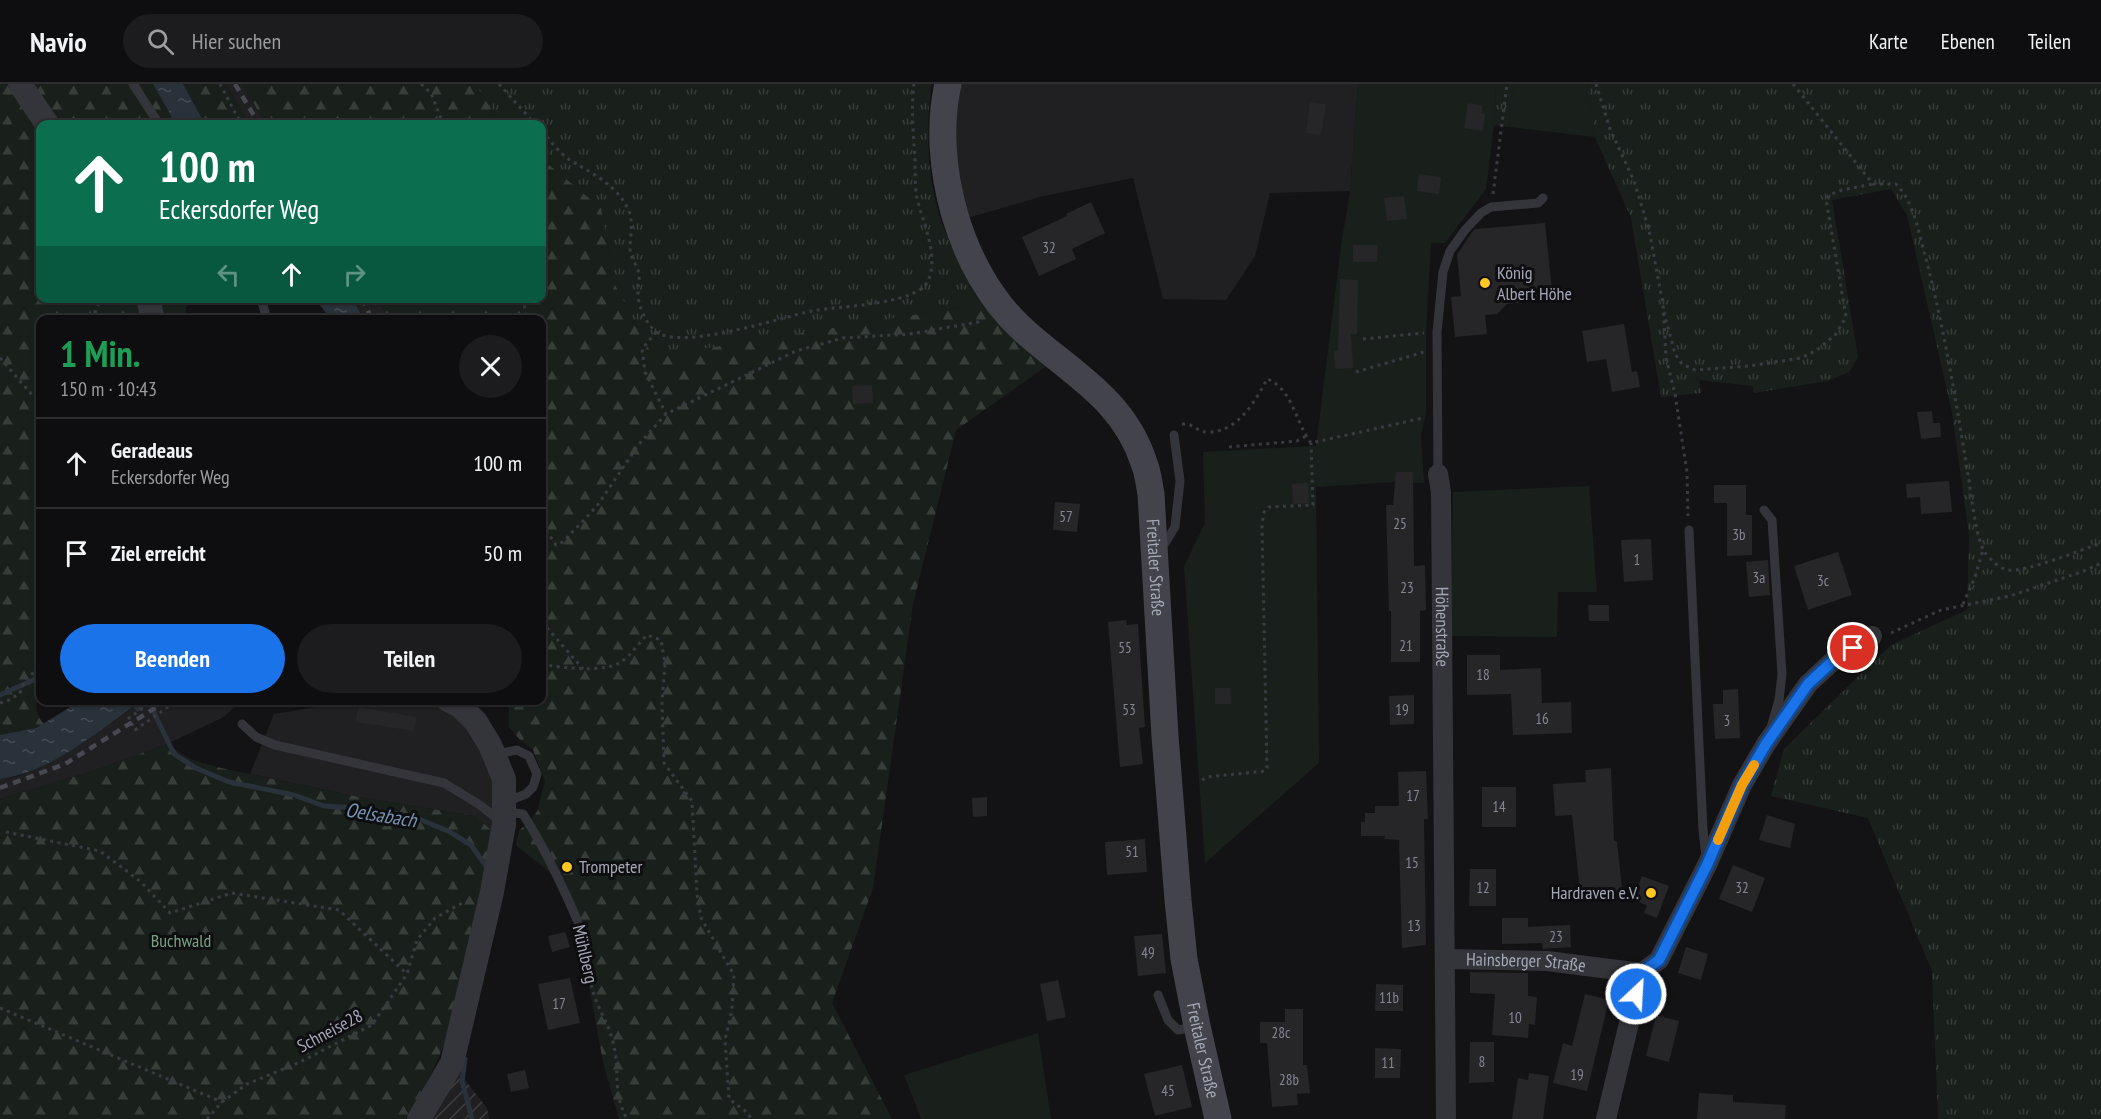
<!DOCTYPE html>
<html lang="de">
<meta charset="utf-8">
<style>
:root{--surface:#0e0e10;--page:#1c1c1e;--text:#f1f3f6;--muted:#9b9c9f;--line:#2e2e30;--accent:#1a73e8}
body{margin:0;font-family:"PT Sans Narrow",sans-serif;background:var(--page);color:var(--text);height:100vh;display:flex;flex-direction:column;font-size:22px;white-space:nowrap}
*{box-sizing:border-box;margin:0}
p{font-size:20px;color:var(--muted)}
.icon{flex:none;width:33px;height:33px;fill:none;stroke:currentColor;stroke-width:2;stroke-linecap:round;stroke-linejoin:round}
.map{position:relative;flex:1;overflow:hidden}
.sheet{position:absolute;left:36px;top:231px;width:510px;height:390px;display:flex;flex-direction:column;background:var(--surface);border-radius:12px;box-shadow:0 2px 4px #0004,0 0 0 2px var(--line)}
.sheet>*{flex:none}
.hud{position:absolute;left:36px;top:36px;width:510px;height:183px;border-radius:12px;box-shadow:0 2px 4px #0004,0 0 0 2px var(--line);background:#0b6e4f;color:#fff;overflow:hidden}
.pin{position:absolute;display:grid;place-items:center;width:51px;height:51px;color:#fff;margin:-26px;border:3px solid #fff;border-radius:50%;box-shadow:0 2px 6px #0007}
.me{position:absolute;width:66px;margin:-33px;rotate:25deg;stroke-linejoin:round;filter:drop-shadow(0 0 4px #0008)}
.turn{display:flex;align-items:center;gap:21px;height:126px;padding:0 24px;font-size:27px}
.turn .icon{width:78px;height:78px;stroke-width:2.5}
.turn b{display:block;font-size:42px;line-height:51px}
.lanes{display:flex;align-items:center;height:57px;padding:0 24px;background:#0003;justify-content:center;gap:30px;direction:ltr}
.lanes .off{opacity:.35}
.round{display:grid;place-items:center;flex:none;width:63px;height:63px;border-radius:32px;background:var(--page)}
.summary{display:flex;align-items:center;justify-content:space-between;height:102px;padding:0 24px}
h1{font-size:36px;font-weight:800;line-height:45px;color:#1e9e55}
.cta{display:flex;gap:12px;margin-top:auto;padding:12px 24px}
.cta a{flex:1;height:69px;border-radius:36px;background:var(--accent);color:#fff;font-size:24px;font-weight:800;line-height:69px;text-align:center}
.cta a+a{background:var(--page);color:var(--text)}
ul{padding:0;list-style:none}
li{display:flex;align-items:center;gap:18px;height:90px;padding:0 24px;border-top:2px solid var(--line)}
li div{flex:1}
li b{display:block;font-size:22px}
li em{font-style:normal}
header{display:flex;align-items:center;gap:36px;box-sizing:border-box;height:84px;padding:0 30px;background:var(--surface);border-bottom:2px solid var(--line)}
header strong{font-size:28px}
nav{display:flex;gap:33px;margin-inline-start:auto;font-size:21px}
.search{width:420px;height:54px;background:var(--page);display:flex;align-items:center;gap:15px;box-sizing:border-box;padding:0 21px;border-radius:33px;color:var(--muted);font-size:22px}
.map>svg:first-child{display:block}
.built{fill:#201f22}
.industrial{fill:url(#industrial-furrows)}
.grass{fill:url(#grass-tufts)}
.forest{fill:url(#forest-firs)}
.garden{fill:#19201b}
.water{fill:url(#water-ripples)}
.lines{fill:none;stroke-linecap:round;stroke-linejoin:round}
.stream{stroke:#29313a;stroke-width:5}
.building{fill:#262629}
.path{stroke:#3a3b42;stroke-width:3;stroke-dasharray:3 4.5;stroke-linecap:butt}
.service{stroke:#34353a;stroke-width:9}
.minor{stroke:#34353a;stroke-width:20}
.tertiary{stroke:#34353a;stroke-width:24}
.secondary{stroke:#42434b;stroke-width:27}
.rail{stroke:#474850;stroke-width:4.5;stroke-dasharray:8 6;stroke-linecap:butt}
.route-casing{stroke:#114b97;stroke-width:15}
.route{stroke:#1a73e8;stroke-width:10}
.slow{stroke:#f59e0b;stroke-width:10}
.poi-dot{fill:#fec722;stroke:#0e0e10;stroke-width:2}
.labels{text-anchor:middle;stroke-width:6;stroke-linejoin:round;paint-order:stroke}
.number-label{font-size:15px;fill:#848793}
.poi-label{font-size:18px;fill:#a4a8b7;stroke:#0e0e10;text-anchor:start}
.street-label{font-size:18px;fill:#a4a8b7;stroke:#0e0e10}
.park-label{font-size:18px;fill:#79a380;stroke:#0e0e10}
.water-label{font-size:20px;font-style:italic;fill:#7893b4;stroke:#0e0e10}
</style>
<header>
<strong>Navio</strong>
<div class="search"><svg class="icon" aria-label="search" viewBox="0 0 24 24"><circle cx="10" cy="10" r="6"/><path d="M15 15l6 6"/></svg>Hier suchen</div>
<nav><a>Karte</a><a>Ebenen</a><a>Teilen</a></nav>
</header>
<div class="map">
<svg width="2101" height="1035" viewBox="0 0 2101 1035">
<defs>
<pattern id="industrial-furrows" width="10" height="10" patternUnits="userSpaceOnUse" patternTransform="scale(1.5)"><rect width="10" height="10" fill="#201f22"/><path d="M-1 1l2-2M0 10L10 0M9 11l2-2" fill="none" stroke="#3d3d40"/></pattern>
<pattern id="grass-tufts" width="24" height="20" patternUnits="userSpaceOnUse" patternTransform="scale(1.5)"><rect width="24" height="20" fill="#19201b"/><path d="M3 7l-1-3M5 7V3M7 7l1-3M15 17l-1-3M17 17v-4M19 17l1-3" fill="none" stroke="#373e3a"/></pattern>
<pattern id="forest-firs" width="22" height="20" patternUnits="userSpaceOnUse" patternTransform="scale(1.5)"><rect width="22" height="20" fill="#19201b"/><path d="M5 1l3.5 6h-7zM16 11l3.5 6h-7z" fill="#373e3a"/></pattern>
<pattern id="water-ripples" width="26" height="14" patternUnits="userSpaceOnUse" patternTransform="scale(1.5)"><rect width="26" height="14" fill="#29313a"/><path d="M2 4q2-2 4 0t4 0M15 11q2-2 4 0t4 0" fill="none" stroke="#454c54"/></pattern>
</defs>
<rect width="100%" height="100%" fill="#131315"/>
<path class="built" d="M226,0H242L266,40H249Z
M957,0H1358L1350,107L1270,109L1255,172L1226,216L1163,215L1133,94L1044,112L967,134L957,101L953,33Z
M353,215H376L391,235H363Z
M419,616L429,618L452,630L482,661L496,704L498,757L475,732L359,713L250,690L274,630L352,617Z
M152,617H242L222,634L167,660L96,686L0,715V695L19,692L66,669L134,623L138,627Z"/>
<path class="industrial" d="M455,983L487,1024L489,1035H429Z"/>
<path class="grass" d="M475,0H931C926,48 926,96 943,142C952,167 966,190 977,214L969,222L653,273L614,199L601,124L542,75V40H501Z
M1496,0H1515L1509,43L1494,41Z
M1587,0H2101V1035H1938L1932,887L1868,734L1771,712L1784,665L1878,573L1893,560L1967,526L1969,451L1952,328L1907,131L1891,105L1832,116L1858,273L1849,288L1827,297L1754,309L1753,302L1699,296L1701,309L1661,313L1631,134L1595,53Z"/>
<path class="forest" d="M0,0H153L176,40H40V214L188,215L184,235L40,236V611C34,622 35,630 44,640L36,644L0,651Z
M183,0H226L249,40H205Z
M242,0H475L501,40H266Z
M542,75L601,124L614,199L653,273L969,222L977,214L1048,281L956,346L913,520L873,804L832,919L892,1035H619L603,978L579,846L553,791L516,761L519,747L537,728L545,697L533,666L521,657L509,643V625L507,617L542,616V236L391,235L376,215L542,214Z
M167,660L192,676L221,684L359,713L475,732L491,746L498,757L447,954L433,986L406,1035H0V715L96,686Z"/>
<path class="garden" d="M1358,0H1496L1494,41L1486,105L1445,159H1431L1426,249V329L1421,352L1424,399L1394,398L1316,403L1319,679L1205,779L1184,482L1205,439L1203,368L1316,362L1342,155L1350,107Z
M1515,0H1587L1595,53L1509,43Z
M1589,402L1597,508H1558L1557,553L1451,552L1453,408Z
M1038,949L1051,1035H921L904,991Z"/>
<path class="water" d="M153,0H183L205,40H176Z
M315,215H353L363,235H331Z
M82,616L152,617L137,628L133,623C93,651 50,688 0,695V651L36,644Z"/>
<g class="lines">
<path class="stream" d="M0,611L40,593
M148,616L174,670L196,684L229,698L294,711L324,722L356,724L412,732L450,748L471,761L488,785
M465,975L462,997L472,1035"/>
</g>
<path class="building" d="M1310,18L1326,20L1321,51L1306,49Z
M1468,19L1482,22L1481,29L1485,30L1483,47L1464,44Z
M1419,90L1441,93L1439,110L1417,107Z
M1404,112L1407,135L1387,137L1384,114Z
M1091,118L1105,149L1072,165L1076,175L1039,192L1022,153L1067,132L1066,130Z
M1545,139L1553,216L1507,220L1497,230L1485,231L1487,250L1455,253L1451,213L1461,212L1457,171L1472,148L1475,145Z
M1353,161H1378L1377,178H1353Z
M1340,195L1358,196L1357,250H1351L1353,284L1335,285L1334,267H1338Z
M1624,240L1632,288L1637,287L1640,303L1612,308L1606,275L1587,278L1582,247Z
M872,301L873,319L853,320L852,302Z
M1932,327L1933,339H1940L1941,353L1921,355L1917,328Z
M1396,388H1413L1414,482L1425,481L1426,526L1420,527V578H1391V527H1389L1386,421H1393Z
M1949,397L1952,428L1921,430L1920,413L1907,414L1906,400Z
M1308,399L1309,419L1293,420L1292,400Z
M1714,401H1746V431H1752V471L1727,472V419H1714Z
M1055,418L1080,420L1077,448L1053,446Z
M1651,455L1653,496L1624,498L1621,456Z
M1838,468L1852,511L1808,526L1794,482Z
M1768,476L1770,511L1749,513L1746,478Z
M1588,521H1609V537H1589Z
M1126,536L1127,541L1138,540L1145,643L1139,644L1143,680L1120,683L1108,538Z
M1467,571H1500V586L1541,584L1542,619L1571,618L1572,649L1513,651L1511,610L1467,611Z
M1215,604H1230L1231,620H1215Z
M1738,605L1740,654L1715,655L1713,620H1723V606Z
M1414,611V640L1390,641L1389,612Z
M358,623L417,633L414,647L356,638Z
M1611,684L1614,756L1617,758L1623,814L1581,817L1572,731L1555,732L1553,700L1586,698L1585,686Z
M1426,687L1428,735H1424L1426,861L1402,864L1399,756L1384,755L1385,752H1361V738H1365V729H1375V722H1399L1398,688Z
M1482,703H1516V743H1482Z
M987,713V732L973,733L972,714Z
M1767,731L1795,740L1790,764L1759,756Z
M1145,755L1147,788L1107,791L1105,758Z
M1733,781L1765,794L1752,828L1719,815Z
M1470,785H1496V822H1469Z
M1642,792L1669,802L1657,834L1644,829L1647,821L1633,816Z
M1502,834H1528V843L1570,841L1571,863L1543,865L1542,859L1502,860Z
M565,848L570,863L552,868L548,852Z
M1162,850L1166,889L1138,892L1134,852Z
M1686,863L1708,870L1701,896L1678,889Z
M1470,888L1528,889V912L1537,913L1535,941L1529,940L1528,954L1492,951L1495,910L1470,909Z
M570,894L580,939L548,946L538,900Z
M1058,896L1066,933L1047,937L1040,900Z
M1376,900L1403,901V927H1375Z
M1585,910L1609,916L1587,1007L1553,999L1563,959L1572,962Z
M1285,925H1303V981H1307L1310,1009L1297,1010L1298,1021L1272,1023L1267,959H1260V938H1285Z
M1656,931L1679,937L1669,978L1646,972Z
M1470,958H1494V998L1469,999Z
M1375,964L1401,965L1400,994H1375Z
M1182,981L1192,1023L1155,1032L1144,990Z
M525,986L529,1004L511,1008L507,990Z
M1529,989L1549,992L1543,1035H1512L1518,994L1528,996Z
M1699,1009L1733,1011V1018L1786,1021L1785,1035H1697Z"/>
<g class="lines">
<path class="path" d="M220,0L241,40
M421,0L431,9L443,40
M499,0L535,40
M1596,0L1610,45L1634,97L1649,146L1663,220L1666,274L1675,310L1687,388L1688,432
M1793,0L1873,100H1896C1914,118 1918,147 1925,171C1944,243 1956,317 1968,391C1971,409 1976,454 1984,467C1989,475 2000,485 2009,486C2023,489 2084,465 2101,459
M542,47C550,56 559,69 570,76C591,89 617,101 628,125C634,138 630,152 630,165C631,175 638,182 639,191C640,197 637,203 638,209C638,222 645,237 654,246C677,269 781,233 812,227C837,222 917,221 928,197C940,169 921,137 916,109C915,97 915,84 915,72C913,48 911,24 914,0
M1493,110L1507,0
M523,214L526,231L525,236
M1664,228L1675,270L1682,280L1695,286L1749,282L1801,274L1817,266L1836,250L1846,233L1826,115L1829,111L1842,106L1873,100
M92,236L101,214
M656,248L642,265L645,288L666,330
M1363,255L1424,249
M0,274L33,312L40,315
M1356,288L1424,268
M1182,340C1194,339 1197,348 1207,348C1237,349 1255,318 1267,295C1292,304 1296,339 1311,359L1423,334
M1229,363L1297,357L1306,352
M542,432L547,448L556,461L563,458L597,422L639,360L666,330L796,267L843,254L910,250L978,238L983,235
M1963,520L1975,493L1983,466
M542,538L583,585
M1891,549L1941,526L2010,512L2084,487L2101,479
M542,580C560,584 605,589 621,578C630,572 639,559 647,551L661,556L665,580L662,619L664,679L692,717L697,810L701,834L734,891L732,926L725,956L729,1015L748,1029L751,1035
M155,616L129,634L135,646L178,616
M0,619L9,616L20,609L25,595L40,584
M1202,696L1207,693L1265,687L1267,684L1262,441L1264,428L1269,423L1313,421L1311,359
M6,748L100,767L141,798L170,829L232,809L339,826L407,890
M582,849C587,871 588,893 595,914C601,929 609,942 613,958C621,988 611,1005 627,1035
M0,924L222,1018
M207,1035L222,1018L247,1000L298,979L372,941L407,890L417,856L435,834L464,818H469"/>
<path class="service" d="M133,0L159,40
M261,214L267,236
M1438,390L1437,248L1443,188L1450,167L1465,146L1481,129L1491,123L1538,119L1543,114
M1764,426L1772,436L1782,590L1779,616L1772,640
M1689,446L1703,746L1706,773
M1162,464L1175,443L1180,397L1174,351
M242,640L256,653L275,661L444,699L480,721L500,737
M496,670L517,666L529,672L537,690L533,703L526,710L506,718
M506,728L523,730C545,764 562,801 578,838
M1158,911L1168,936L1178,946L1195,943"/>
<g class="minor">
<path id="s1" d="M1438,390L1441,408L1446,1035"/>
<path id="s2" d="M1445,875L1547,877L1641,889L1659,876L1707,781L1742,701L1766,660L1808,600L1835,575L1872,552"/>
<path d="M1606,1035L1641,889"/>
</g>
<path class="tertiary" d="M20,0L47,40
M148,214L153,236
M419,1035L452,979L492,808L504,740V695L490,661L476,638L460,622L448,616"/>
<path class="secondary" id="s3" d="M948,0C930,80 960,187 1020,243C1067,287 1123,313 1144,379C1148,388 1149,400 1151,410L1165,652L1178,816L1184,875L1197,942L1218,1035"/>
<path class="rail" d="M235,0L259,40
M362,214L372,236
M0,704L65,680L168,616"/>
</g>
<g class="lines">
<defs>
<path id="route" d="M1636,910L1641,889L1659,876L1707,781L1742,701L1766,660L1808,600L1835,575L1853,564"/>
</defs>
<use href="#route" class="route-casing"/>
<use href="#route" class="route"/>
<path class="slow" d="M1718,756L1742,701L1754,681"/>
</g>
<g class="poi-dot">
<circle cx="1485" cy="199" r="6"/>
<circle cx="567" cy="783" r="6"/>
<circle cx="1651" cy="809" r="6"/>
</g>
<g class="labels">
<g class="number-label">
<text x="1049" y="169">32</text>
<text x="1066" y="438">57</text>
<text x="1400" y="445">25</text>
<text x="1739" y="456">3b</text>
<text x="1637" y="481">1</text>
<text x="1759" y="499">3a</text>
<text x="1823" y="502">3c</text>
<text x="1407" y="509">23</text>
<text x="1406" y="567">21</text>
<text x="1125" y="569">55</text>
<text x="1483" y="596">18</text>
<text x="1129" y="631">53</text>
<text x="1402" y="631">19</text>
<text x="1542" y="640">16</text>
<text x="1727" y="642">3</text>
<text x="1413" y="717">17</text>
<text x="1499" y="728">14</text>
<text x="1132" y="773">51</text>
<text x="1412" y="784">15</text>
<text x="1483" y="809">12</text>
<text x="1742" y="809">32</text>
<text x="1414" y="847">13</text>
<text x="1556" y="858">23</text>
<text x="1148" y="874">49</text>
<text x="1389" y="919">11b</text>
<text x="559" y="925">17</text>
<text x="1515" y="939">10</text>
<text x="1281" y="954">28c</text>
<text x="1482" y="983">8</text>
<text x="1388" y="984">11</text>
<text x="1577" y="996">19</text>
<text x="1289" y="1001">28b</text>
<text x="1168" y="1012">45</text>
</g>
<g class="poi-label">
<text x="1497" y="195">König<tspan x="1497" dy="21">Albert Höhe</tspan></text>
<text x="579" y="789">Trompeter</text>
<text x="1639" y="815" text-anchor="end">Hardraven e.V.</text>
</g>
<g class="street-label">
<text dy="6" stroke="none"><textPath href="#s3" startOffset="556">Freitaler Straße</textPath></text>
<text dy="6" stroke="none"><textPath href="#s1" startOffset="153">Höhenstraße</textPath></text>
<text transform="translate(585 870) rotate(77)" y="6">Mühlberg</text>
<text dy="6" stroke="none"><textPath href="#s2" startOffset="81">Hainsberger Straße</textPath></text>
<text transform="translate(330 947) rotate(-28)" y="6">Schneise28</text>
<text dy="6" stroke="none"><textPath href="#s3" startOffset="1042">Freitaler Straße</textPath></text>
</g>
<g class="park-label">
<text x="181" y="863">Buchwald</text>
</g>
<g class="water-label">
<text transform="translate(381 731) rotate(9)" y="7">Oelsabach</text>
</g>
</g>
</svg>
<div class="pin" style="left:1853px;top:564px;background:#d93025"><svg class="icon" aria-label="arrive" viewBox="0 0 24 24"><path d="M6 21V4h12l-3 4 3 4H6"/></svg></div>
<svg class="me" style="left:1636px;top:910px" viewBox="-20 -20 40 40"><circle r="17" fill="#1a73e8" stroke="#fff" stroke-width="3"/><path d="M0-11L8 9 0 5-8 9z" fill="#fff"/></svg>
<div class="hud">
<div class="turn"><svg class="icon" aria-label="ahead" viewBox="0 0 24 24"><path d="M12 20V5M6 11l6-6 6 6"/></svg><div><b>100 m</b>Eckersdorfer Weg</div></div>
<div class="lanes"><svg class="icon off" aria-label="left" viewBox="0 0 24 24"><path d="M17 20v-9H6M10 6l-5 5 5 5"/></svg><svg class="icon" aria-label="ahead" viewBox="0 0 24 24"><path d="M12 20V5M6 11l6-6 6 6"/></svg><svg class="icon off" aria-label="right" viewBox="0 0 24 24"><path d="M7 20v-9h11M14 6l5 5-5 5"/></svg></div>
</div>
<section class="sheet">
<div class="summary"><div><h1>1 Min.</h1><p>150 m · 10:43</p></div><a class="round"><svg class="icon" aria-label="close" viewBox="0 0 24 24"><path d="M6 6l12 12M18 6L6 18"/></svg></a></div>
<ul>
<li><svg class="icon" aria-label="ahead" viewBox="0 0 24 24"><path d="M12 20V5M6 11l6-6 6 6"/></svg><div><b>Geradeaus</b><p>Eckersdorfer Weg</p></div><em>100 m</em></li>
<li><svg class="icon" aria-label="arrive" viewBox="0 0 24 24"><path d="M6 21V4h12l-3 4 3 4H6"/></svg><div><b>Ziel erreicht</b></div><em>50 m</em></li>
</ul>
<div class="cta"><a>Beenden</a><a>Teilen</a></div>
</section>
</div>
